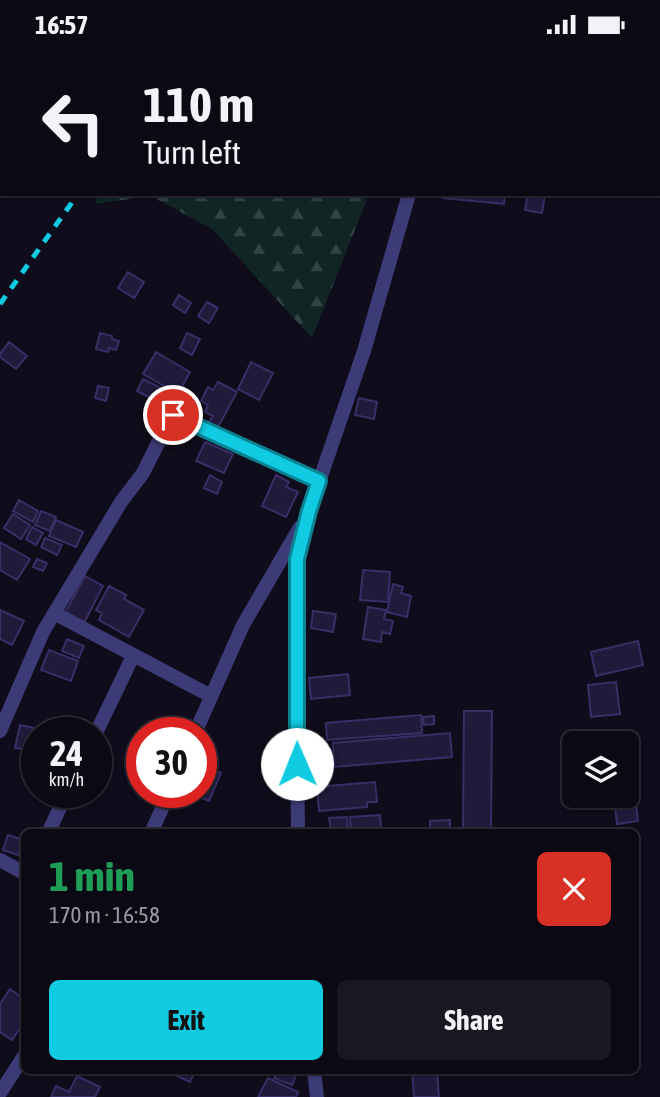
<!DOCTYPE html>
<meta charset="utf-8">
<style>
:root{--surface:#0b0914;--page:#191722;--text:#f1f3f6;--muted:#9a9aa0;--line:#2b2a34;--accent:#10cbe2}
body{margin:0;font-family:"Asap Condensed",sans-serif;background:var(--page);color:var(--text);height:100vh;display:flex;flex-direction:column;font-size:26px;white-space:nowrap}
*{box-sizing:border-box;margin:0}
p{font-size:23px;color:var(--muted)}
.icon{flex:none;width:38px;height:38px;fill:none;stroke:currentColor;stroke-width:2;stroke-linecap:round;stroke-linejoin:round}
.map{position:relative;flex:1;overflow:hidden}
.panel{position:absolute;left:21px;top:780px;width:618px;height:245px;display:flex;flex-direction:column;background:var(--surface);border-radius:10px;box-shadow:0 2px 5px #0004,0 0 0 2px var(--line)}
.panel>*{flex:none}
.hud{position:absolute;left:0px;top:0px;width:662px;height:147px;box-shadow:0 2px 5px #0004,0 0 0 2px var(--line);background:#0b0914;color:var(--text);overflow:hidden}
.buttons{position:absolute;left:562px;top:682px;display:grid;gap:14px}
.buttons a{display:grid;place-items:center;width:77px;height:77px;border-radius:10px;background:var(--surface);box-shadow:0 2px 5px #0004,0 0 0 2px var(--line);font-size:35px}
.speed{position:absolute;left:21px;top:668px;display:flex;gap:14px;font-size:35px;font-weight:700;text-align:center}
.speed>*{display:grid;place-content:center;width:91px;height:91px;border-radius:50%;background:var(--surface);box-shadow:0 2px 5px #0004,0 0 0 2px var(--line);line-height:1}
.speed small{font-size:18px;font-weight:400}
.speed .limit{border:10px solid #d22;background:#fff;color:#111}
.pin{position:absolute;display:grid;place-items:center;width:60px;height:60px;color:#fff;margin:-30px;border:4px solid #fff;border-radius:50%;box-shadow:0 2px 7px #0007}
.me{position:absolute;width:77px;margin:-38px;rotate:359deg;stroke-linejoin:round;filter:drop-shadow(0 0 5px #0008)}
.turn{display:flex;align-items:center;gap:24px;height:147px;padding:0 28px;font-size:32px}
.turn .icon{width:91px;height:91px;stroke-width:2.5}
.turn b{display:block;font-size:49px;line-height:60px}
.round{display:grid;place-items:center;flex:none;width:74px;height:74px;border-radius:10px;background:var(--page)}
.overview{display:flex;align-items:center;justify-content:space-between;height:119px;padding:0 28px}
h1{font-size:42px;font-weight:700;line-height:52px;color:#1e9e55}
.action{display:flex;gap:14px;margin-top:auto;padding:14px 28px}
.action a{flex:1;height:80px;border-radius:10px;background:var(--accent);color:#111;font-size:28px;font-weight:700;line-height:80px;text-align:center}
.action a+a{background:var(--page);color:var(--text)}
.status{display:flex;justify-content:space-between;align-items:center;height:49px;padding:0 35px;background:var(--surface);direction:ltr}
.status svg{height:19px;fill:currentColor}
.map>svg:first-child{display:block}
.forest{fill:url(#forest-firs)}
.building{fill:#211a3b;stroke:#392e65;stroke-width:2}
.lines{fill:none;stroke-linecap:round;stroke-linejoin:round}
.street{stroke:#3d3b77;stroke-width:14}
.rail{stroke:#10cbe2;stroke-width:5;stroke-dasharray:10 9;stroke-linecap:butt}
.route-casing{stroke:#0a8493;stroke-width:18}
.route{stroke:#10cbe2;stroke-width:12}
</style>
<div class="status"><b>16:57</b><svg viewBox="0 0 49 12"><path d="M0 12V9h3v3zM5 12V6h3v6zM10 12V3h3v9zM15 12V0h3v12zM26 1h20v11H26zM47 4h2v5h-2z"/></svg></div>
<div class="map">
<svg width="660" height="1048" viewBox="0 0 660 1048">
<defs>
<pattern id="forest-firs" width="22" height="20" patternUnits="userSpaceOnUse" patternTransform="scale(1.75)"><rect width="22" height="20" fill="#102524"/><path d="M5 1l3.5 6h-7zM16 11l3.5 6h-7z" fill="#324345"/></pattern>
</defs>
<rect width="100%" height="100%" fill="#0f0c1b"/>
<path class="forest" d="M137,0H355L354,2H136Z
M98,145H369L312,289L212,180L151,147L95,155Z"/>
<path class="building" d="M444,145H505L504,155L443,149Z
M528,145H545L542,164L525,161Z
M128,223L144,233L134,249L118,239Z
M179,246L191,254L185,264L173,256Z
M207,253L218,259L209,274L198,267Z
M100,284L112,287V290L119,292L116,301L109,299L108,303L96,300Z
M187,284L200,290L192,306L180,299Z
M9,293L27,307L16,320L0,308V305Z
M156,303L190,323L178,345L143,325Z
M251,313L273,324L259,351L238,340Z
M143,330L176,347L169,359L137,342Z
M218,333L237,343L218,378L209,373L213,367L205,363L208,356L201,352L208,338L213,341Z
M98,337L109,339L106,352L95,349Z
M359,349L377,353L374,370L355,366Z
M205,393L233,405L224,424L196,412Z
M210,426L222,433L217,445L204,439Z
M276,426L289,433L286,438L298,443L286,468L262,457Z
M19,451L38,462L33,473L13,462Z
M41,462L56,468L50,482L35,476Z
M13,465L30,476L21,490L4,479Z
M56,471L83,483L76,498L49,487Z
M32,478L43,484L36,496L26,490Z
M45,489L62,496L57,506L41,498Z
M0,493L30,510L17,531L0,521Z
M37,510L47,514L43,522L33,518Z
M363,521L390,523L388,553L360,551Z
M85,527L103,537L84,574L65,564Z
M393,535L403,538L401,544L411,547L407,568L387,563Z
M109,537L126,546L124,550L144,561L129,588L99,571L102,564L96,561Z
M368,558L386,561L384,570L393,572L390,585L382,583L381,593L363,590Z
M0,561L24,572L12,596L0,590Z
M313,562L336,565L333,583L311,579Z
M67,590L84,597L79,609L62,602Z
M638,592L643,616L596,627L591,603Z
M49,601L78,612L71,632L41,621Z
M348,625L350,646L311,650L309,629Z
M616,633L620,665L591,668L588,636Z
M464,662H492L491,781H463Z
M421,666L422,684L327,691L326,674Z
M434,667V675L424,676L423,668Z
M20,676L34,679L29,701L15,699Z
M450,684L452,708L334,718L333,694Z
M315,701H330V717L316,718Z
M201,715L221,724L209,752L190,744H201Z
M375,733L377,753H367V758L319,762L317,738Z
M634,737L638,772L617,775L614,747H626V738Z
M380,766L381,781L351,783L350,768Z
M347,768L348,780L331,782L329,769Z
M450,771V784H430V772Z
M8,786L23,791L18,806L3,801Z
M10,940L24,950V973L12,991L0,983V955Z
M177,1022H195L190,1033L175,1026Z
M277,1022H290L297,1024L292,1036L274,1029Z
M412,1022H437L439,1048H414Z
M77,1027L100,1038L95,1048H51L56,1037L69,1043Z
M268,1029L298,1043L296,1048H258Z"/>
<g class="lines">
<path class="street" d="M458,2V0
M54,564L211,647
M0,682L43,583L121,453L143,424L172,366L319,432
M96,684L133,607
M195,684L243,576L300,478
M48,784L67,744
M151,784L169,744
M298,784L297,692V510L309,462L364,302L409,145
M0,811L24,824
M314,1022L317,1048
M0,1044L24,1007"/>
<path class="rail" d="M119,2V0
M0,255L73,152L75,145"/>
</g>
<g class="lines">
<defs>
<path id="route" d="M173,366L319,432L309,462L297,510V715"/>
</defs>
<use href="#route" class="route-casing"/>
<use href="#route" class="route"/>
</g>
</svg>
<div class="buttons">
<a><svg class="icon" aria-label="layers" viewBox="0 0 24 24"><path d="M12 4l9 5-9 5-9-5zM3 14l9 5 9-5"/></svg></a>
</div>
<div class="speed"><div>24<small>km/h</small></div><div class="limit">30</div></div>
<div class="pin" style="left:173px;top:366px;background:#d93025"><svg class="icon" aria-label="arrive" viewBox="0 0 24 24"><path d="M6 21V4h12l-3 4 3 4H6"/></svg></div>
<svg class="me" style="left:297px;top:715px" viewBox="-20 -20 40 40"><circle r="19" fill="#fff"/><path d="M0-13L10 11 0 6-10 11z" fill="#10cbe2"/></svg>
<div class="hud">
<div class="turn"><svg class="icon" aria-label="left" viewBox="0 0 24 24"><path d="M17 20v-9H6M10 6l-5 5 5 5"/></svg><div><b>110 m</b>Turn left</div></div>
</div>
<section class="panel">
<div class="overview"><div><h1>1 min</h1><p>170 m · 16:58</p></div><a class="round" style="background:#d93025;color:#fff"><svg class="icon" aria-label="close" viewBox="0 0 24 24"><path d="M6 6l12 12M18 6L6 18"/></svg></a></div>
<div class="action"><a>Exit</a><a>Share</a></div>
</section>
</div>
